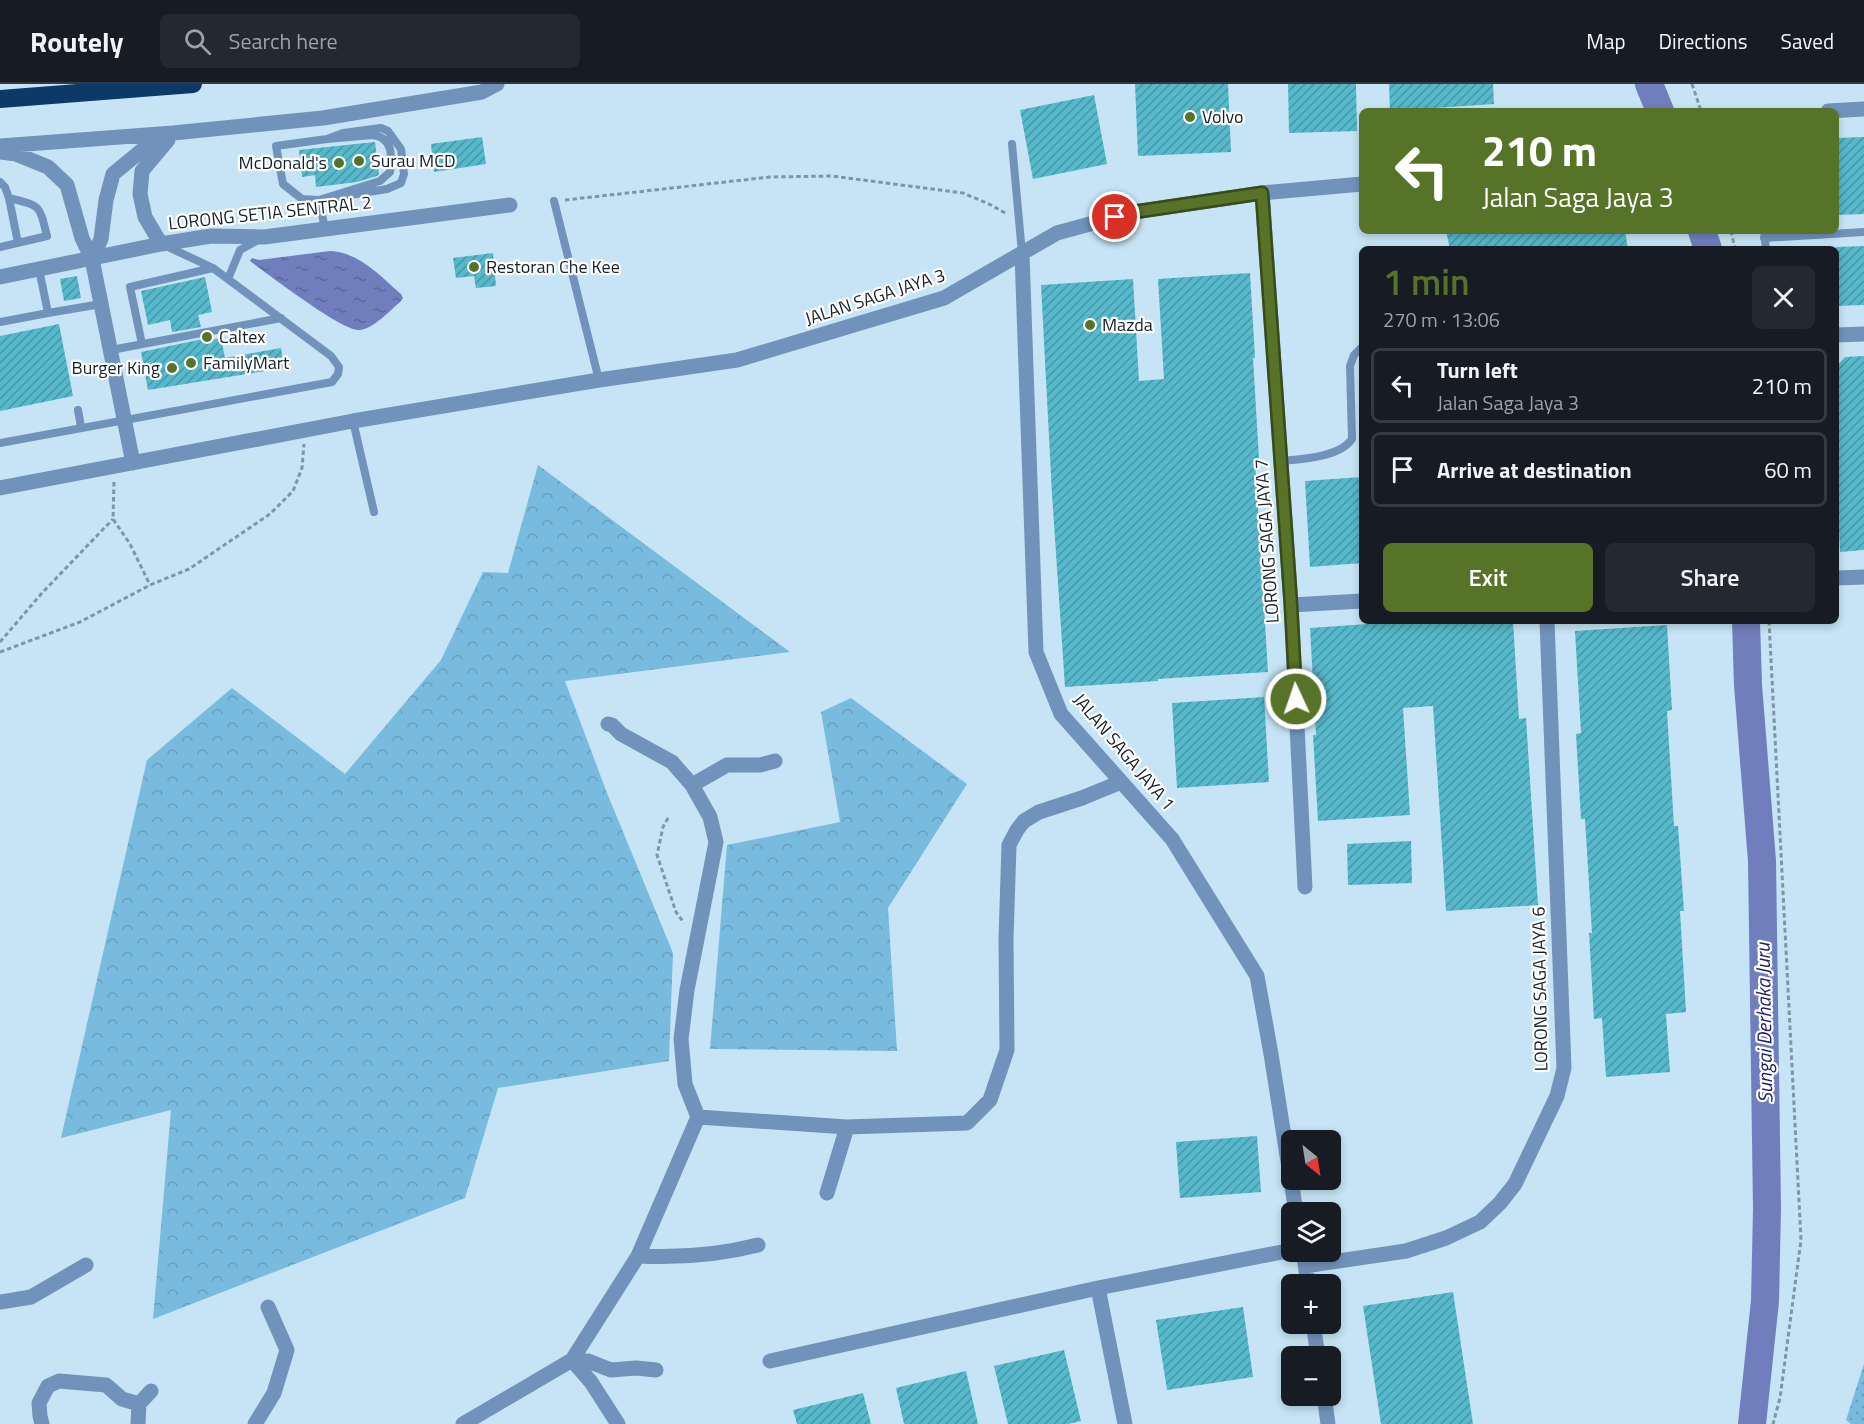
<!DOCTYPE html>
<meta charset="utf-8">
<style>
:root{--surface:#171b24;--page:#242831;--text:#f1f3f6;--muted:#9ea1a6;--line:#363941;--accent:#567327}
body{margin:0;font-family:"Titillium Web",sans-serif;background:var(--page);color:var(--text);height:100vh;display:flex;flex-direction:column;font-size:22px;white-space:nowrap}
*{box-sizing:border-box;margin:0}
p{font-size:20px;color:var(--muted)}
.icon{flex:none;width:33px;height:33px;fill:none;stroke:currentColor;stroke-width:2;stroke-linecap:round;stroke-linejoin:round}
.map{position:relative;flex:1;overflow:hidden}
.side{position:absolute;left:1359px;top:162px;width:480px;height:378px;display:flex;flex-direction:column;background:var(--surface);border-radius:9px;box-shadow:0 3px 9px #0003}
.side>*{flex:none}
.top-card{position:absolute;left:1359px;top:24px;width:480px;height:126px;border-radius:9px;box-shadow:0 3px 9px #0003;background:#567327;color:#fff;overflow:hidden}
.needle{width:39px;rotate:150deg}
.tools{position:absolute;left:1281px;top:1046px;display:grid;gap:12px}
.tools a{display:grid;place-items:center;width:60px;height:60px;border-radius:9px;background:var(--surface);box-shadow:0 3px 9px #0003;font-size:30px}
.pin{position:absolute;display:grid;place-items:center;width:51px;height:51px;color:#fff;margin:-26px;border:3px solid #fff;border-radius:50%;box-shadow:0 2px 6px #0007}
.me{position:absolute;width:66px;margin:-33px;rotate:357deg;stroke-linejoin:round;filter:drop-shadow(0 0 4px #0008)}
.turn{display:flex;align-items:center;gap:21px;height:126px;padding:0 24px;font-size:27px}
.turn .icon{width:78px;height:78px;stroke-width:2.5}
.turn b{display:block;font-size:42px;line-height:51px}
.round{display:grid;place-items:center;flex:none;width:63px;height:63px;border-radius:9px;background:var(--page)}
.headline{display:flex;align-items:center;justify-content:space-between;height:102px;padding:0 24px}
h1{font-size:36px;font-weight:600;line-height:45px;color:var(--accent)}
.primary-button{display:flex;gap:12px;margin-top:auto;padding:12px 24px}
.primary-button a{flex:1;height:69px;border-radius:9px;background:var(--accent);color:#fff;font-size:24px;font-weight:600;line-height:69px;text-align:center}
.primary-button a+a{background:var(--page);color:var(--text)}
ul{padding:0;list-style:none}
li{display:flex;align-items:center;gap:18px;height:75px;margin:0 12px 9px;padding:0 12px;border:3px solid var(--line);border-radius:9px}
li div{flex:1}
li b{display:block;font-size:22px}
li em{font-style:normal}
header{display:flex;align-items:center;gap:36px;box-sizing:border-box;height:84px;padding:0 30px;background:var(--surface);border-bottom:2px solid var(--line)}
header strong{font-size:28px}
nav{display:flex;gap:33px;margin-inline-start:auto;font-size:21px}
.search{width:420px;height:54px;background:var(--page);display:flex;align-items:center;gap:15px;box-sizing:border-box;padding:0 21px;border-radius:9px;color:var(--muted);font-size:22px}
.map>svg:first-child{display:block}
.grass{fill:url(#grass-dots)}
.forest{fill:url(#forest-crowns)}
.water{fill:url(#water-ripples)}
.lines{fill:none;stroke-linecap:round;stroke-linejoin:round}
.river{stroke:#717ebd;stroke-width:28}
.building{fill:url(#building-hatch)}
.path{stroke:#7f96a2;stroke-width:3;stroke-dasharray:4.5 3;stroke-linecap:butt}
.lane{stroke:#7192ba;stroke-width:8}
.street{stroke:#7192ba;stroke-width:15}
.highway{stroke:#0d3968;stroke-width:18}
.route-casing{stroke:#384b19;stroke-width:15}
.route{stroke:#567327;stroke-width:10}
.poi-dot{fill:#567327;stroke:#fff;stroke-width:2}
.labels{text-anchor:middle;stroke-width:4.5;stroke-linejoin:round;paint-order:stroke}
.poi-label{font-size:18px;fill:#172228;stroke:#fff;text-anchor:start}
.street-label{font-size:18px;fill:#172228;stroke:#fff}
.water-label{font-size:20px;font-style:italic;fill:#1b1c66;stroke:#fff}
</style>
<header>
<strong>Routely</strong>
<div class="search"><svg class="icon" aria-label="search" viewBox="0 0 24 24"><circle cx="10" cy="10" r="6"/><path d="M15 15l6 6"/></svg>Search here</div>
<nav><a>Map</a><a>Directions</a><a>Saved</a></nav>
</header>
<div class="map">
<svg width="1864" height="1340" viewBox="0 0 1864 1340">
<defs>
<pattern id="grass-dots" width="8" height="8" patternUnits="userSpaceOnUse" patternTransform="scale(1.5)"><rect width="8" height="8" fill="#78bbde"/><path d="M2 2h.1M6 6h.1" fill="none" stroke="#67a0be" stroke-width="1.8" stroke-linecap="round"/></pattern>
<pattern id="forest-crowns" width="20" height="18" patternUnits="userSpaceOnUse" patternTransform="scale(1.5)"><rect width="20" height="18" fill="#78bbde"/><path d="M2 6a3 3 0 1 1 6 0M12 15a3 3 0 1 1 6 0" fill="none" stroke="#67a0be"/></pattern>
<pattern id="water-ripples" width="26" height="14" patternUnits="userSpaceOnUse" patternTransform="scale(1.5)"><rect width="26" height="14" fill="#717ebd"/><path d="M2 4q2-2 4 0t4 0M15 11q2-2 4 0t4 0" fill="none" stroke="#5c679a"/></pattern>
<pattern id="building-hatch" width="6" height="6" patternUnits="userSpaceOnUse" patternTransform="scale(1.5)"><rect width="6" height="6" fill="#56b9cb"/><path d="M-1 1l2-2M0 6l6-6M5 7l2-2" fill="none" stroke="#4696a5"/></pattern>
</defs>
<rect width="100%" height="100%" fill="#c6e4f5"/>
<path class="grass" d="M1864,1280V1340H1851L1846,1336Z"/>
<path class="forest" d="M538,381L790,568L565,597L607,709L673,869L669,977L498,1004L465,1114L153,1235L171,1026L61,1054L147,676L232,604L345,690L441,576L483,488L508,489Z
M851,614L967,700L888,824L897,967L710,965L727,761L840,738L821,628Z"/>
<path class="water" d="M330,167C359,168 380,192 401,210L403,214L401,217C392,225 373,245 360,246C343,248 268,190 250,177L252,174L259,176Z"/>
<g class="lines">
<path class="river" d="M1649,0L1660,27
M1702,147L1708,165
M1746,537L1748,601L1762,777L1767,1125L1765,1217L1752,1340"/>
</g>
<path class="building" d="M1135,0H1228L1231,68L1138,72Z
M1288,0H1356L1357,47L1289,49Z
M1389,0H1493L1494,20L1390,27Z
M1094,11L1107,80L1033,95L1020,26Z
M482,53L486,80L434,88L431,60Z
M1864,53V130L1836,131V54Z
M375,58L379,90L377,92L357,98L316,103L315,91L302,93L299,66Z
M1446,147H1625L1628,165H1450Z
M1864,162V221L1836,222V163Z
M493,169L496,202L476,204L474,192L456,194L453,174Z
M1250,189L1255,274H1253L1259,375H1255L1268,588L1158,595V597L1065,603L1052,410L1041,201L1133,195L1139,297L1164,295L1158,195Z
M77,192L81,214L64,217L60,195Z
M205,193L212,228L198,231L201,243L172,248L170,236L148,241L141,207Z
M59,240L73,312L0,327V252Z
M221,254L225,274L281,264L284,284L148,306L141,268L203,255V257Z
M1864,272V466L1840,468L1836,386V283L1845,273Z
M1362,393V479L1310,483L1305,397Z
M1410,537H1513L1519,635L1526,634L1538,821L1446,827L1433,622L1403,624L1410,731L1318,737L1313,651H1316L1310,544Z
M1667,541L1672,626L1667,627L1674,742H1678L1684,827H1680L1686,928L1666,930L1670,988L1606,993L1602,934L1594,935L1589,849H1592L1585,735H1581L1576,650L1581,649L1575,547Z
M1264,613L1269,698L1177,704L1172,619Z
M1411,757L1412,799L1348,801L1347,760Z
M1257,1052L1261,1108L1180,1114L1176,1058Z
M1453,1208L1473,1340H1381L1363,1222Z
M1243,1223L1253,1293L1167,1306L1156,1236Z
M1064,1266L1081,1337L1068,1340H1008L994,1282Z
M966,1287L978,1340H904L896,1304Z
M863,1309L871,1340H797L793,1326Z"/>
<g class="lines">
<path class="path" d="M1692,0L1701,27
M565,116L770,93L832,92L963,109L989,120L1007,130
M1731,147L1735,165
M114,398L113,435L130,460L150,501
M1769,537L1801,1156L1780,1314L1773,1340
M0,558L42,509L113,435
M0,568L80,538L150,501L189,485L270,430L293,407L302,384L304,360
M668,734L663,743L657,771L676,828L684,839"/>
<path class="lane" d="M1012,60L1022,169
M0,98L5,103L9,114
M319,116L387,105L401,99L404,90L401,65L388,47L381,44L343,49L327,55L276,62L283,100L302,115L319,116L380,97L390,88C392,71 393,54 373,51L327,55
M319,116L325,145
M554,117L599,296
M1764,147L1766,165
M1764,154L1864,148
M0,163L47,152C39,120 41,122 9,114L18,159
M228,195L240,166L258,156
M48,229L101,220
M0,238L48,229L39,185
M142,260L130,203L213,184
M111,266L281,234
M78,326L81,343
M353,337L374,428
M0,359L332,298L338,290L339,283L331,272L213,184L166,162
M1281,377C1302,375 1340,373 1352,355L1350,282L1354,271L1362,263"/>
<path class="street" d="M1828,27L1864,25
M0,62L173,49L323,34L482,8L497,0
M0,68L16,70L48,83L67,101L82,154L92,175L133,379
M1262,109L1291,521L1305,803
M161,160L145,133L140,110L142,87L168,56
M1022,170L1036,568L1061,630L1172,755L1257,892L1271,970L1296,1128
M92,175L101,155L106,116L113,90L141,67L168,51
M0,193L161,160L211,152L264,153L510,121
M1836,251L1864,250
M0,404L353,337L599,296L737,276L944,214L1057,149L1134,128L1262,109L1362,100
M1836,494L1864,493
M1291,521L1362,517
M692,701L727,681H760L775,677
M698,1033L847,1043L967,1039L990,1016L1007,966L1006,855L1009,761L1017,746L1024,737L1039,728L1082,714L1121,698
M827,1109L847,1043
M1303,1167L1308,1200
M638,1172C678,1174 719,1171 758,1161
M1305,1182L1406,1167L1446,1154L1480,1138L1500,1119L1515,1100L1557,1012L1564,984L1547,537
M1098,1204L1125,1340
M0,1218L31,1213L86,1181
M1313,1239L1318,1272
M572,1276L588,1277L611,1286L636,1284L656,1286
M572,1276L591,1298L618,1340
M770,1277L1098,1204L1292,1166
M1324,1311L1328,1340
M42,1340L40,1332L39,1319L48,1302L59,1297L106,1301L122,1315L139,1320
M138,1340L139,1320L151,1307
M255,1340L274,1309L287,1266L268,1223
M463,1340L572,1276L638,1172L698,1033L685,1000L681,955L687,906L716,758L710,733L692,701L672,678L621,650L612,641L608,640"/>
<path class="highway" d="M0,15L193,0"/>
</g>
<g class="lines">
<defs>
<path id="route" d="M1115,133L1134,128L1262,109L1291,521L1296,615"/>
</defs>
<use href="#route" class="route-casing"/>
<use href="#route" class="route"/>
</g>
<g class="poi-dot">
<circle cx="1190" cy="33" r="6"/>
<circle cx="359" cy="77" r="6"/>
<circle cx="339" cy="79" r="6"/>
<circle cx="474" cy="183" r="6"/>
<circle cx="1090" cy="241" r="6"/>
<circle cx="207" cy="253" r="6"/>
<circle cx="191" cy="279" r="6"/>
<circle cx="172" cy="284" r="6"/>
</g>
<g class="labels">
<g class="poi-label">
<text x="1202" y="39">Volvo</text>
<text x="371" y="83">Surau MCD</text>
<text x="327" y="85" text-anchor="end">McDonald's</text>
<text x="486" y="189">Restoran Che Kee</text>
<text x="1102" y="247">Mazda</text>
<text x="219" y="259">Caltex</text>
<text x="203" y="285">FamilyMart</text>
<text x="160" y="290" text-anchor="end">Burger King</text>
</g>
<g class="street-label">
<text transform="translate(270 129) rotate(-6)" y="6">LORONG SETIA SENTRAL 2</text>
<text transform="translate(875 213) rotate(-18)" y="6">JALAN SAGA JAYA 3</text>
<text transform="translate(1267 457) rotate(-94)" y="6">LORONG SAGA JAYA 7</text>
<text transform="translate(1124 668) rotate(50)" y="6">JALAN SAGA JAYA 1</text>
<text transform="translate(1540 905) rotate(-91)" y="6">LORONG SAGA JAYA 6</text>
</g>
<g class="water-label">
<text transform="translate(1764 939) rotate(-91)" y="7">Sungai Derhaka Juru</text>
</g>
</g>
</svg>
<div class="tools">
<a><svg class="needle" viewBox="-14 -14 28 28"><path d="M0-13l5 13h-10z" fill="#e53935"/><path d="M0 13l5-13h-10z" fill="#9ea1a6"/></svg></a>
<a><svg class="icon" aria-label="layers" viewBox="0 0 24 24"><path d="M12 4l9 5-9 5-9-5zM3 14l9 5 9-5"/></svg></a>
<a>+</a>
<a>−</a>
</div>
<div class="pin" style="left:1115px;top:133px;background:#d93025"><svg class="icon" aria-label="arrive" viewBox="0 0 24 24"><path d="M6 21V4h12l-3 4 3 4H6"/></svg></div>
<svg class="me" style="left:1296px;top:615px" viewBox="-20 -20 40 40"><circle r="17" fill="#567327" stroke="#fff" stroke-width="3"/><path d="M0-11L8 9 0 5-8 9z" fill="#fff"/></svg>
<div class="top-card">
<div class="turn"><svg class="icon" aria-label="left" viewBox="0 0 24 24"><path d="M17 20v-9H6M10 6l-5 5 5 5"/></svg><div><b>210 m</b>Jalan Saga Jaya 3</div></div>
</div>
<section class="side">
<div class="headline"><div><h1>1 min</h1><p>270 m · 13:06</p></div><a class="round"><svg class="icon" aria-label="close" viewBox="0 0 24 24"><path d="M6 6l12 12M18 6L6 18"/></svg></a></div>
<ul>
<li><svg class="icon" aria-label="left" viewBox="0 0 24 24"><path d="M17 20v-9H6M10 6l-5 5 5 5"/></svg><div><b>Turn left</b><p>Jalan Saga Jaya 3</p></div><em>210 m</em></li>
<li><svg class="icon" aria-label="arrive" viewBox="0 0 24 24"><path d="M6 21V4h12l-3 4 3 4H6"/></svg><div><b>Arrive at destination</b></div><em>60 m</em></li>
</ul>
<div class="primary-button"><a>Exit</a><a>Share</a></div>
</section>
</div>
